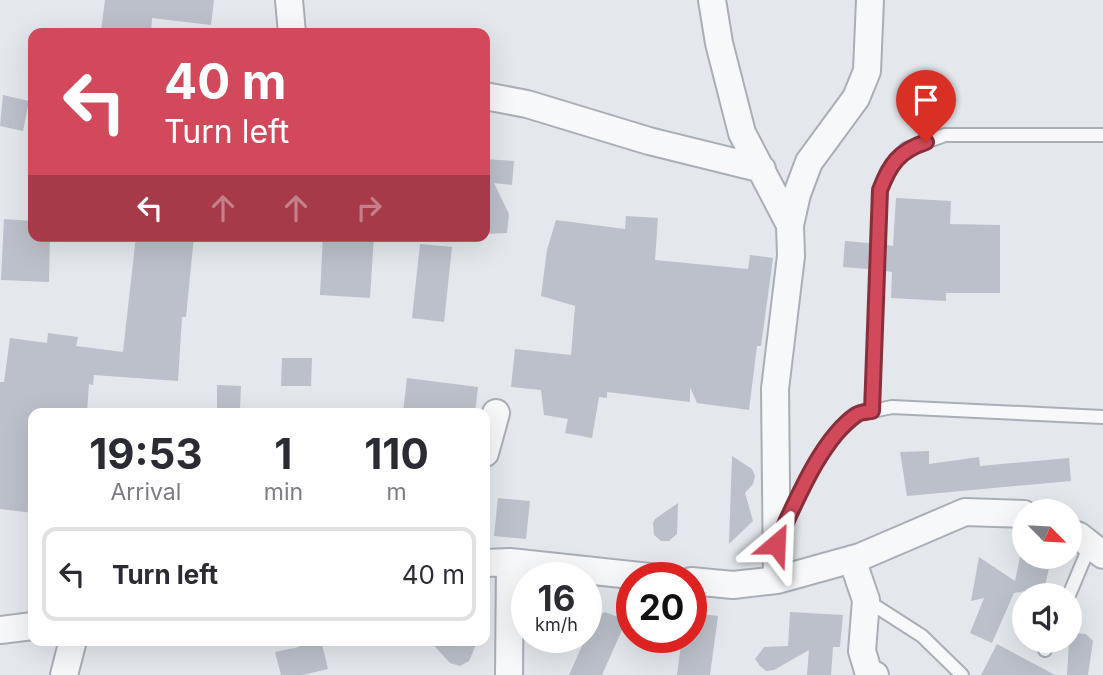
<!DOCTYPE html>
<style>
:root{--surface:#fff;--page:#f7f7f7;--text:#2b2b33;--muted:#7c7c81;--line:#e1e1e2}
body{margin:0;font-family:Inter,sans-serif;background:var(--page);color:var(--text);height:100vh;display:flex;flex-direction:column;font-size:26px;white-space:nowrap}
*{box-sizing:border-box;margin:0}
p{font-size:23px;color:var(--muted)}
.icon{flex:none;width:38px;height:38px;fill:none;stroke:currentColor;stroke-width:2;stroke-linecap:round;stroke-linejoin:round}
.map{position:relative;flex:1;overflow:hidden}
.sheet{position:absolute;left:28px;top:408px;width:462px;height:238px;display:flex;flex-direction:column;background:var(--surface);border-radius:14px;box-shadow:0 7px 28px #0002}
.sheet>*{flex:none}
.top-card{position:absolute;left:28px;top:28px;width:462px;height:214px;border-radius:14px;box-shadow:0 7px 28px #0002;background:#d1495b;color:#fff;overflow:hidden}
.needle{width:46px;rotate:114deg}
.fabs{position:absolute;left:1012px;top:499px;display:grid;gap:14px}
.fabs a{display:grid;place-items:center;width:70px;height:70px;border-radius:50%;background:var(--surface);box-shadow:0 7px 28px #0002;font-size:35px}
.speed{position:absolute;left:511px;top:562px;display:flex;gap:14px;font-size:35px;font-weight:700;text-align:center}
.speed>*{display:grid;place-content:center;width:91px;height:91px;border-radius:50%;background:var(--surface);box-shadow:0 7px 28px #0002;line-height:1}
.speed small{font-size:18px;font-weight:400}
.speed .limit{border:10px solid #d22;background:#fff;color:#111}
.pin{position:absolute;display:grid;place-items:center;width:60px;height:60px;color:#fff;margin:-72px -30px;border-radius:50% 50% 50% 0;rotate:-45deg;box-shadow:0 0 7px #0007}
.pin .icon{rotate:45deg}
.me{position:absolute;width:77px;margin:-38px;rotate:26deg;stroke-linejoin:round;filter:drop-shadow(0 0 5px #0008)}
.turn{display:flex;align-items:center;gap:24px;height:147px;padding:0 21px;font-size:32px}
.turn .icon{width:91px;height:91px;stroke-width:2.5}
.turn b{display:block;font-size:49px;line-height:60px}
.lanes{display:flex;align-items:center;height:66px;padding:0 21px;background:#0003;justify-content:center;gap:35px;direction:ltr}
.lanes .off{opacity:.35}
.eta{display:flex;justify-content:space-evenly;align-items:center;height:119px;text-align:center}
.eta b{font-size:42px;font-weight:700;line-height:49px}
ul{padding:0;list-style:none}
li{display:flex;align-items:center;gap:21px;height:94px;margin:0 14px 10px;padding:0 7px;border:4px solid var(--line);border-radius:14px}
li div{flex:1}
li b{display:block;font-size:26px}
li em{font-style:normal}
.map>svg:first-child{display:block}
.building{fill:#bbc0ca}
.lines{fill:none;stroke-linecap:round;stroke-linejoin:round}
.service-casing{stroke:#a9aeb7;stroke-width:16}
.minor-casing{stroke:#a9aeb7;stroke-width:30}
.service{stroke:#f7f8fa;stroke-width:12}
.minor{stroke:#f7f8fa;stroke-width:26}
.route-casing{stroke:#882f3b;stroke-width:18}
.route{stroke:#d1495b;stroke-width:12}
</style>
<div class="map">
<svg width="1103" height="675" viewBox="0 0 1103 675">
<rect width="100%" height="100%" fill="#e4e7ec"/>
<path class="building" d="M105,0H214L211,25L152,18L151,33L101,31Z
M3,95L29,101L23,131L0,126Z
M485,159L514,161L512,185L494,183L509,214L507,233L485,234Z
M896,198L951,201L950,224L1000,225V293H946V301L891,298L892,272L886,271L887,245L893,246Z
M626,216L658,218L655,260L748,269L750,255L773,258L761,346H757L749,410L697,403L690,387V402L607,392V398L599,397L592,438L565,433L568,419L544,415L541,390L511,387L515,349L571,355L575,306L541,296L547,250L556,220L625,229Z
M4,219L33,221V236H50L49,282L1,280Z
M136,236H194L186,317H182L178,381L94,375L93,385L89,384L87,413H33V513L0,509V382H4L10,338L47,343L48,333L78,337L76,346L123,352Z
M323,236H374L370,298L320,295Z
M845,241L869,243L868,269L843,267Z
M420,244L452,247L444,322L412,318Z
M282,358H312L311,386H281Z
M407,378L478,387L475,413H403Z
M217,385L241,386L240,409L217,408Z
M929,451V464L979,457L980,466L1069,458L1071,481L907,496L900,452Z
M732,456L752,469L755,476L753,484L745,493L753,521L729,544Z
M498,498L530,501L526,539L494,536Z
M678,503L677,534L669,541H661L654,535L653,523L655,519Z
M1021,552L1024,553V556L1051,559L1043,595L1025,591L1014,593L992,643L970,633L984,598L971,601L979,557L1015,581Z
M605,612L618,617L622,630L602,675H569L586,637V631L597,616Z
M790,612L843,615L840,647H833L831,675H807L809,650L774,670L766,671L760,666L755,659L764,647L788,646Z
M691,613L718,616L710,675H677L682,637H691Z
M1075,633L1086,634L1093,641L1088,675H1067L1069,641Z
M297,640H321L328,669L303,675H281L275,652L299,647Z
M429,640H478L469,661L460,666L450,663Z
M997,644L1055,675H981Z"/>
<g class="lines">
<defs>
<path id="service" d="M872,411L880,190L887,171L906,149L945,135H1103
M782,531L813,468L836,434L858,414L892,407L1103,417
M1069,595L1090,545
M866,600L922,636L962,675
M1045,650L1049,640"/>
<path id="minor" d="M289,0L292,33
M712,0L719,43L742,133L790,225L791,256L775,389L777,580
M485,96L527,104L649,141L762,169
M790,225L797,194L809,162L856,98L867,71L870,0
M485,453L496,413
M1069,532L1079,536L1103,555
M852,559L866,600L862,651L869,674L875,675
M485,563L510,562L659,578
M691,581L733,585L777,580L860,557L965,512L1024,514
M0,630L33,626
M64,675L73,640
M509,675L510,562"/>
</defs>
<use href="#service" class="service-casing"/>
<use href="#minor" class="minor-casing"/>
<use href="#service" class="service"/>
<use href="#minor" class="minor"/>
</g>
<g class="lines">
<defs>
<path id="route" d="M776,544C795,504 820,440 856,415C860,412 867,412 872,411L880,190C890,164 899,151 926,142"/>
</defs>
<use href="#route" class="route-casing"/>
<use href="#route" class="route"/>
</g>
</svg>
<div class="fabs">
<a><svg class="needle" viewBox="-14 -14 28 28"><path d="M0-13l5 13h-10z" fill="#e53935"/><path d="M0 13l5-13h-10z" fill="#7c7c81"/></svg></a>
<a><svg class="icon" aria-label="sound" viewBox="0 0 24 24"><path d="M4 9h4l5-4v14l-5-4H4zM17 9q2 3 0 6"/></svg></a>
</div>
<div class="speed"><div>16<small>km/h</small></div><div class="limit">20</div></div>
<div class="pin" style="left:926px;top:142px;background:#d93025"><svg class="icon" aria-label="arrive" viewBox="0 0 24 24"><path d="M6 21V4h12l-3 4 3 4H6"/></svg></div>
<svg class="me" style="left:776px;top:544px" viewBox="-20 -20 40 40"><path d="M0-17L14 15 0 8-14 15z" fill="#d1495b" stroke="#fff" stroke-width="4"/></svg>
<div class="top-card">
<div class="turn"><svg class="icon" aria-label="left" viewBox="0 0 24 24"><path d="M17 20v-9H6M10 6l-5 5 5 5"/></svg><div><b>40 m</b>Turn left</div></div>
<div class="lanes"><svg class="icon" aria-label="left" viewBox="0 0 24 24"><path d="M17 20v-9H6M10 6l-5 5 5 5"/></svg><svg class="icon off" aria-label="ahead" viewBox="0 0 24 24"><path d="M12 20V5M6 11l6-6 6 6"/></svg><svg class="icon off" aria-label="ahead" viewBox="0 0 24 24"><path d="M12 20V5M6 11l6-6 6 6"/></svg><svg class="icon off" aria-label="right" viewBox="0 0 24 24"><path d="M7 20v-9h11M14 6l5 5-5 5"/></svg></div>
</div>
<section class="sheet">
<div class="eta">
<div><b>19:53</b><p>Arrival</p></div>
<div><b>1</b><p>min</p></div>
<div><b>110</b><p>m</p></div>
</div>
<ul>
<li><svg class="icon" aria-label="left" viewBox="0 0 24 24"><path d="M17 20v-9H6M10 6l-5 5 5 5"/></svg><div><b>Turn left</b></div><em>40 m</em></li>
</ul>
</section>
</div>
